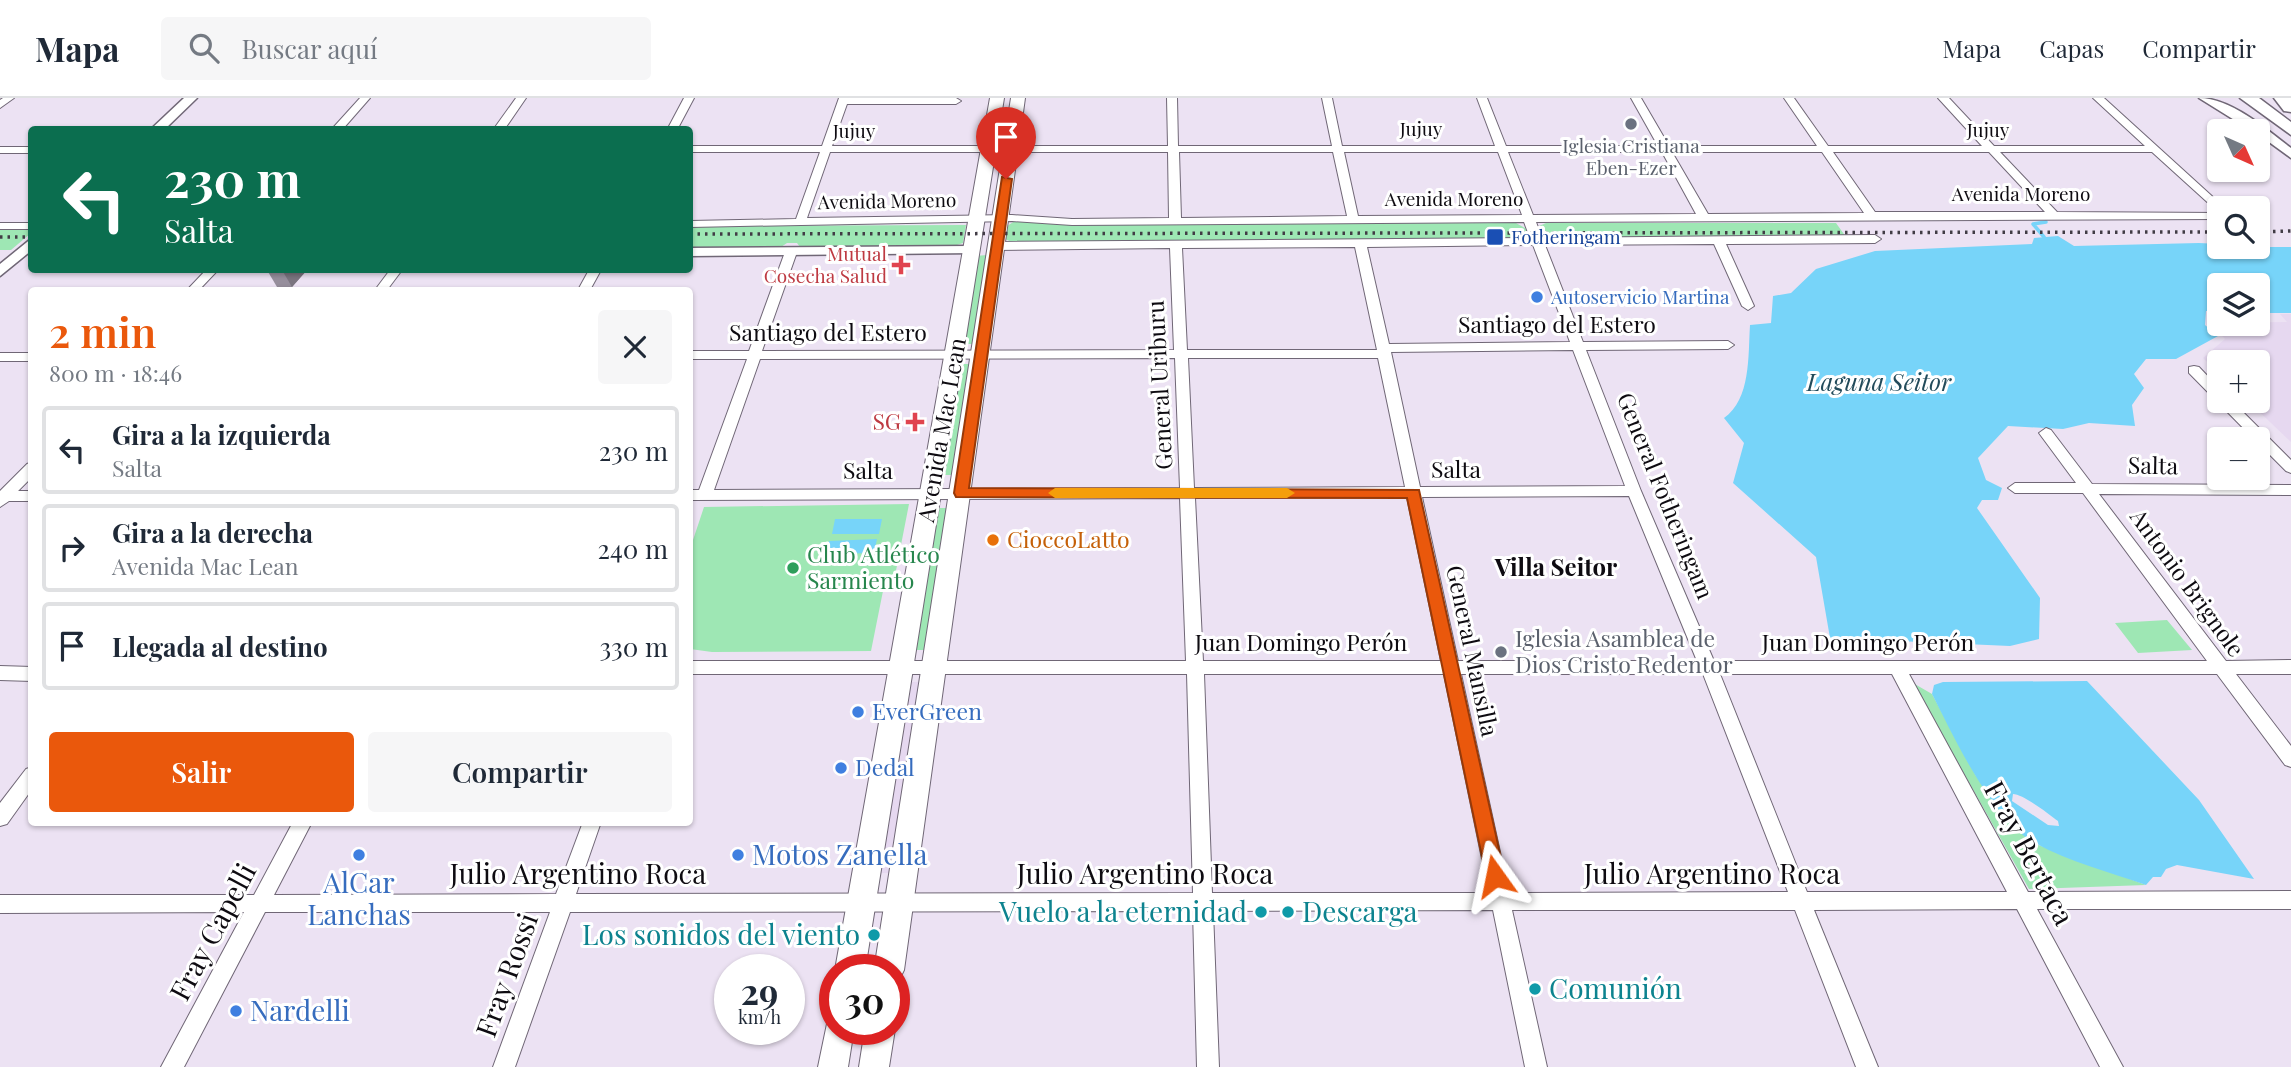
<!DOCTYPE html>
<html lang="es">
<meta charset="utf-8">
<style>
:root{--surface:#fff;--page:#f6f6f7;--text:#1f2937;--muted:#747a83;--line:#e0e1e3;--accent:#ea580c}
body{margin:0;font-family:"Playfair Display",serif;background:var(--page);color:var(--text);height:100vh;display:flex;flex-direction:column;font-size:26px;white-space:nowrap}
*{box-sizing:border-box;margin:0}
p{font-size:23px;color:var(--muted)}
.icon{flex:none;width:38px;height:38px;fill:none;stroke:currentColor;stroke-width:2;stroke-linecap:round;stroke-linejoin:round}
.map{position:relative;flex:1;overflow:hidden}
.drawer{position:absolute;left:28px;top:189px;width:665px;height:539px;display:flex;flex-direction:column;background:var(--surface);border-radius:7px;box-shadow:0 2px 5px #0004}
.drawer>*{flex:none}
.top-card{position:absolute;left:28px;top:28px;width:665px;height:147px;border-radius:7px;box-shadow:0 2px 5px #0004;background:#0b6e4f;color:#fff;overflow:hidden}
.needle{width:46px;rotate:135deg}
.controls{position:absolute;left:2207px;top:21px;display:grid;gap:14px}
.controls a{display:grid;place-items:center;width:63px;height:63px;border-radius:7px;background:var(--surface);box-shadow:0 2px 5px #0004;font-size:35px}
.speed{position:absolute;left:714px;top:856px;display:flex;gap:14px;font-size:35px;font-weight:700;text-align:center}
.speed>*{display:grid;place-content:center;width:91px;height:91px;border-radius:50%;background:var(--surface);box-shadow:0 2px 5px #0004;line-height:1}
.speed small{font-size:18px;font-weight:400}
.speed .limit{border:10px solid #d22;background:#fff;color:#111}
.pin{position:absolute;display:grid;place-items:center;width:60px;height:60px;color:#fff;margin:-72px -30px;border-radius:50% 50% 50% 0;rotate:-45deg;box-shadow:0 0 7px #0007}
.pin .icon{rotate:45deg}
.me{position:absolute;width:77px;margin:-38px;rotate:348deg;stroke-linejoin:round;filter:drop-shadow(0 0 5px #0008)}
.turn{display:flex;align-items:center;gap:24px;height:147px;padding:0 21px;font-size:32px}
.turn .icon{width:91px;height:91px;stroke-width:2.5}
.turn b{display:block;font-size:49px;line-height:60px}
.round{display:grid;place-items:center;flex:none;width:74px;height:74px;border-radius:7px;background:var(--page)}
.summary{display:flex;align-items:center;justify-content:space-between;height:119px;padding:0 21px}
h1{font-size:42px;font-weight:600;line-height:52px;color:var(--accent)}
.cta{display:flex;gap:14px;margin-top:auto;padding:14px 21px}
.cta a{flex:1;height:80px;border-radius:7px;background:var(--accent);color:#fff;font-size:28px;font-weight:600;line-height:80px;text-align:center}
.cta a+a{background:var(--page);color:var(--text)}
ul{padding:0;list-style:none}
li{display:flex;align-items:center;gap:21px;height:88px;margin:0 14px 10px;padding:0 7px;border:4px solid var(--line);border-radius:7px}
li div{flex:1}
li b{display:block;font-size:26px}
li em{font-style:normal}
header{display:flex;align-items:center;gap:42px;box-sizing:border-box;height:98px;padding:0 35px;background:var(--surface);border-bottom:2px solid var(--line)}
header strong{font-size:33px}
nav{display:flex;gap:38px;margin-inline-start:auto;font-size:24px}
.search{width:490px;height:63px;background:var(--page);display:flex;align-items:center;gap:18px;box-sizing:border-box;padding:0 24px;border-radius:7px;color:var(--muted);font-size:26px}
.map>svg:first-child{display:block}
.built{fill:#e6d8f0}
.green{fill:#9ee7b4}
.water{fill:#77d4f9;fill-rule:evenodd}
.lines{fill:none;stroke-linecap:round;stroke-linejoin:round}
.stream{stroke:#77d4f9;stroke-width:3.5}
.minor-casing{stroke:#706776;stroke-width:2}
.tertiary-casing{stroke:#706776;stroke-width:3}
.secondary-casing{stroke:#706776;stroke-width:2}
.trunk-casing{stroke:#706776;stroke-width:3}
.minor{fill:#fff;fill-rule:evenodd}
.tertiary{fill:#fff;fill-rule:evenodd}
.secondary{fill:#fff;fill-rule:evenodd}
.trunk{fill:#fff;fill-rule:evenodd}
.rail{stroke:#413c45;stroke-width:3.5;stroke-dasharray:2.5 5;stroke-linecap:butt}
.wall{fill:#968e9c}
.shaded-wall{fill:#7a747f}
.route{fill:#ea580c;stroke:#983908;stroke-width:2}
.slow{fill:#f59e0b}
.worship-dot{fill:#6b7280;stroke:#fff;stroke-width:2.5}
.transit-dot{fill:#1a4fb4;stroke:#fff;stroke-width:2.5}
.health-dot{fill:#e0444e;stroke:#fff;stroke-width:2.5}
.shop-dot{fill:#3f7fe0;stroke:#fff;stroke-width:2.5}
.food-dot{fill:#e8710a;stroke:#fff;stroke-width:2.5}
.leisure-dot{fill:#2e9e5b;stroke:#fff;stroke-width:2.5}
.culture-dot{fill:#0f9aa8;stroke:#fff;stroke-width:2.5}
.labels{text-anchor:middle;stroke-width:6;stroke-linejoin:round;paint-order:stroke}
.far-street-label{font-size:19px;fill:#0e0b11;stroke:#fff}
.far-worship-label{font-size:19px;fill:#5b616d;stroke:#fff}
.far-transit-label{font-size:19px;fill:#164399;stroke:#fff;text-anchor:start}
.far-health-label{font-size:19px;fill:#be3a42;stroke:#fff;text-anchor:end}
.far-shop-label{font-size:19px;fill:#366cbe;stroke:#fff;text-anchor:start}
.street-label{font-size:23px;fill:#0e0b11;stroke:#fff}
.health-label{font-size:23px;fill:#be3a42;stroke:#fff;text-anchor:end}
.food-label{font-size:23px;fill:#c56008;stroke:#fff;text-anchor:start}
.leisure-label{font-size:23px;fill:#27864d;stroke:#fff;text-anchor:start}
.worship-label{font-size:23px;fill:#5b616d;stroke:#fff;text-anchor:start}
.shop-label{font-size:23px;fill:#366cbe;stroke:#fff;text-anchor:start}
.water-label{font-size:24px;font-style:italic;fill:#224b5b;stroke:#fff}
.neighbourhood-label{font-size:24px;font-weight:bold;fill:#0e0b11;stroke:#fff}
.near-street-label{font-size:28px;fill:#0e0b11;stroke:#fff}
.near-shop-label{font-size:28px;fill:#366cbe;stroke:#fff;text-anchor:start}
.near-culture-label{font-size:28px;fill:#0d838f;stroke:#fff;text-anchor:end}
</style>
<header>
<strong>Mapa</strong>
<div class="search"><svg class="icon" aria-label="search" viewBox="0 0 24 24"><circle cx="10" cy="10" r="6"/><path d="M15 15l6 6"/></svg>Buscar aquí</div>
<nav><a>Mapa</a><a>Capas</a><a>Compartir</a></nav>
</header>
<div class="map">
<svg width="2291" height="969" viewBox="0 0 2291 969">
<rect width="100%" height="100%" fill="#ece2f3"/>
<path class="built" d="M2280,216H2291V344L2248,303H2258V264H2219V275L2203,260L2225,241L2210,225L2287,224Z
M904,584H924L894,775H872Z"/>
<path class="green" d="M1019,122L1057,126L1516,125L1525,130L1530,138L1525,143L1014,145L1005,141C1004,129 1008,126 1019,122Z
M1546,125H1836L1846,139L1543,141L1537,129Z
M966,127L963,145L954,148L800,149L797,145H787L778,151H690V128Z
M0,131H31V135L11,152H0Z
M987,157L975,246H964L975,158Z
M959,266H973L957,377H942Z
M909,406L893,488H884L871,553L712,554L690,551V451L704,409Z
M934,410H950L930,552H912Z
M2167,522L2192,552L2138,555L2115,525Z
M1913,585L1932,596L1976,678L2033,745L2146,787L2029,791Z"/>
<path class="water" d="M2058,138L2074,148L2199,145L2219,146V149H2291V215H2258V187H2219V213H2206L2205,227L2218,238L2176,261H2146L2134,276L2144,290L2132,307L2135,328L2089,325L2063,331L2008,328L1978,360L1986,382L2002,390L1998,402H1982L1977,410L2040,500L2039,541L2010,548L1830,540L1816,459L1733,385L1744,345L1724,320C1751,301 1748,258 1750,227L1771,225L1773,198L1791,195L1816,171L1875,153L2032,146L2034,140Z
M835,421H882L879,436H832Z
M877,441L874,455L827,456L829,443Z
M2087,583L2199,702L2254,781L2177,767L2166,771L2161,779H2153L2146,787C2110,774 2069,764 2035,745C1992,722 1954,639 1932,596L1934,587L1943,584ZM2013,696C2023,696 2049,716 2058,723L2059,728L2048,727L2012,703Z"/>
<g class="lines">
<path class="stream" d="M2044,139L2033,126L2046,124"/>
<defs>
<path id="minor" d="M3,0H14L0,10V2Z
M360,0H370L342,32H331Z
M516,0H526L504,32H493Z
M684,0H694L677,32H667Z
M839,0H956L961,3L956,6H847L832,48H1168L1167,0H1177L1178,48H1332L1322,0H1332L1342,48H1495L1477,0H1487L1506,48H1658L1631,0H1641L1669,48H1817L1784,0H1794L1828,48H1982L1938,0H1949L1994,48H2145L2093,0H2104L2225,110L2216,112L2152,54H2000L2057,114L2219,115V121L1536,124L1542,140L1875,137L1881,141L1875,145L1726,146L1754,208L1748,212L1742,208L1714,146L1545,147L1583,244L1728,243L1734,247L1728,251L1586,252L1641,393L1714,563H2207L2083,395H2015L2008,390L2015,385H2076L2039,335L2046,330L2051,332L2092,386L2291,387V397L2099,396L2226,563L2291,562V576H2236L2291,648V669L2285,667L2217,576H1909L2028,794L2291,793V811H2037L2123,969H2100L2017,811L1814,812L1878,969H1856L1795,812H1512L1547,969H1525L1493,812L1213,813L1219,969H1197L1193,813L570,814L515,969H493L550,814H265L184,969H161L244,814L0,815V797H254L293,724H312L274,797L556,796L583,724H601L576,796L1193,795L1187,576H690V563H1186L1180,400L690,402V392H699L747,261H690V253H749L785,154L791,150L797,154L762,253L1174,252L1170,150L995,152L989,148L995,144L1530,140L1524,124L1072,127L1012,123L690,129V123L796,121L820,54H690V48H822ZM830,54H1168L1169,120L1072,121L1012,117L807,120ZM1179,54H1333L1347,118L1181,120ZM1344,54H1498L1522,117L1358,118ZM1508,54H1662L1696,116L1533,117ZM1672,54H1822L1864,115L1708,116ZM1833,54H1989L2045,114H1875ZM1533,147L1570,244L1389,246L1367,149ZM1355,149L1377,252H1187L1182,150ZM1573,252L1625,388L1420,389L1391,254ZM1175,260L1180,390L714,392L760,261ZM1188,260H1378L1405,389L1194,390ZM1629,398L1697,563H1458L1422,399ZM1407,399L1441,563H1203L1195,400ZM1204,576H1444L1489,795H1212ZM1461,576H1703L1788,794L1509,795ZM1720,576H1892L2007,794H1807Z
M0,49H32V55H0Z
M0,125H32V131H0Z
M206,172H218L199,192H187Z
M390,172H402L387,192H375Z
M589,172H601L590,192H578Z
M0,255H32V263H0Z
M2194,268L2199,269L2219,290V303H2232L2291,362V375L2286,373L2258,345V341H2254L2189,275V269Z
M32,364V379L18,393H32V403H9L0,409V393L27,366Z
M0,568L32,569V583L0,582Z
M32,669V691L7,726L0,728V705L26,671Z"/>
<path id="tertiary" d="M184,0H197L164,32H150Z
M2199,0C2231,0 2266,31 2291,50V60L2258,36V33H2252Z
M32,140V152L0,178V166Z
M970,148L977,152L975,155L690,158V150Z"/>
<path id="secondary" d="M990,0H1004L865,872H835Z
M1011,0H1025L904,872L899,882L894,884V872H874Z
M835,918V931H854L848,969H818L828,921Z
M894,929L895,931L889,969H859L865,931Z"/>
<path id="trunk" d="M2240,0H2259L2291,24V37Z
M2274,0H2291V14L2284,13Z"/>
</defs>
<use href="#minor" class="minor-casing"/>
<use href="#tertiary" class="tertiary-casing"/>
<use href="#secondary" class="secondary-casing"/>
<use href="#trunk" class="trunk-casing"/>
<use href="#minor" class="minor"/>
<use href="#tertiary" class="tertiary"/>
<use href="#secondary" class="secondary"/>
<use href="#trunk" class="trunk"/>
<path class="rail" d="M2258,134L2291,133
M690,136L2219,134
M0,139H32"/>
</g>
<path class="wall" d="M267,172H307L292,189H277Z"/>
<path class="shaded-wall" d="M282,172H307L292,189Z"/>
<path class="route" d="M1002,79L1012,81L969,390L1419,392L1505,778L1502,784L1495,786L1489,784L1486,778L1407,400L956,399L954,395Z"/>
<path class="slow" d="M1055,390H1287L1295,395L1287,400H1055L1048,395Z"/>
<g class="worship-dot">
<circle cx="1631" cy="26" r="7"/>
<circle cx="1501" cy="554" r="7"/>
</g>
<rect class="transit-dot" x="1486" y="130" width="18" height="18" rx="3.5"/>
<g class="health-dot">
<path d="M897.5 156.5h7v7h7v7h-7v7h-7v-7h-7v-7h7z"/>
<path d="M911.5 313.5h7v7h7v7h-7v7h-7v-7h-7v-7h7z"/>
</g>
<g class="shop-dot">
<circle cx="1537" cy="199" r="7"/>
<circle cx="858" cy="614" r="7"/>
<circle cx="841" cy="670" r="7"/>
<circle cx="359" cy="757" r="7"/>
<circle cx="738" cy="757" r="7"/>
<circle cx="236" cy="913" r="7"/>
</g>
<circle class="food-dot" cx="993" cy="442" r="7"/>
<circle class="leisure-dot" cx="793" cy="470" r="7"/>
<g class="culture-dot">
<circle cx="1261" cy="814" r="7"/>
<circle cx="1288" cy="814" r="7"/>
<circle cx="874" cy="837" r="7"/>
<circle cx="1535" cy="891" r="7"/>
</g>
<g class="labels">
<g class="far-street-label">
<text x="1421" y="38">Jujuy</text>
<text x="1988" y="39">Jujuy</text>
<text x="854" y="40">Jujuy</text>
<text x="2021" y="103">Avenida Moreno</text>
<text x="1454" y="108">Avenida Moreno</text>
<text transform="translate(887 103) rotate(-1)" y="7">Avenida Moreno</text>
</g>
<g class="far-worship-label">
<text x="1631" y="55">Iglesia Cristiana<tspan x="1631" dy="22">Eben-Ezer</tspan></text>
</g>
<g class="far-transit-label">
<text x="1511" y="146">Fotheringam</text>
</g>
<g class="far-health-label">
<text x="887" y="163">Mutual<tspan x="887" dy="22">Cosecha Salud</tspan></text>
</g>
<g class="far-shop-label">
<text x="1551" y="206">Autoservicio Martina</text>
</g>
<g class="street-label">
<text x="1557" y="235">Santiago del Estero</text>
<text x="828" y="243">Santiago del Estero</text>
<text transform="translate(1160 287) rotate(-93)" y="8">General Uriburu</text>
<text transform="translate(942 332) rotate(-80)" y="8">Avenida Mac Lean</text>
<text transform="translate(2153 368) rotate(1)" y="8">Salta</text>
<text x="1456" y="380">Salta</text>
<text x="868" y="381">Salta</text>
<text transform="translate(1665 398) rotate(68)" y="8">General Fotheringam</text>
<text transform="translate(2187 485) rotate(54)" y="8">Antonio Brignole</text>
<text x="1301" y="553">Juan Domingo Perón</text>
<text x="1868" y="553">Juan Domingo Perón</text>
<text transform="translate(1472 553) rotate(78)" y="8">General Mansilla</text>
</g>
<g class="health-label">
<text x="901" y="332">SG</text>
</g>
<g class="food-label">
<text x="1007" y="450">CioccoLatto</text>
</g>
<g class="leisure-label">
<text x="807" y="465">Club Atlético<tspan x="807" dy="26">Sarmiento</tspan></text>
</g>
<g class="worship-label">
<text x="1515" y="549">Iglesia Asamblea de<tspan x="1515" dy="26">Dios Cristo Redentor</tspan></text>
</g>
<g class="shop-label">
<text x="872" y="622">EverGreen</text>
<text x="855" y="678">Dedal</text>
</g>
<g class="water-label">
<text x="1879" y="293">Laguna Seitor</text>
</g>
<g class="neighbourhood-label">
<text x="1556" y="478">Villa Seitor</text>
</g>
<g class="near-street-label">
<text transform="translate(2029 755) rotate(62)" y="10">Fray Bertaca</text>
<text x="578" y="786">Julio Argentino Roca</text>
<text x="1145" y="786">Julio Argentino Roca</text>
<text x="1712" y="786">Julio Argentino Roca</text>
<text transform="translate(213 834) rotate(-62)" y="10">Fray Capelli</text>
<text transform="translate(507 877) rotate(-70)" y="10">Fray Rossi</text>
</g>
<g class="near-shop-label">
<text x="752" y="767">Motos Zanella</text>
<text x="359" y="795" text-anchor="middle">AlCar<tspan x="359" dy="32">Lanchas</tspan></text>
<text x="250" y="923">Nardelli</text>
</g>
<g class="near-culture-label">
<text x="1247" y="824">Vuelo a la eternidad</text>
<text x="1302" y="824" text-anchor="start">Descarga</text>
<text x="860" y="847">Los sonidos del viento</text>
<text x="1549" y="901" text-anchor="start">Comunión</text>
</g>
</g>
</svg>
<div class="controls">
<a><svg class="needle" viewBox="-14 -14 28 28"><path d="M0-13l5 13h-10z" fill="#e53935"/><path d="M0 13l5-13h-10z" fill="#747a83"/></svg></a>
<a><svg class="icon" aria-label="search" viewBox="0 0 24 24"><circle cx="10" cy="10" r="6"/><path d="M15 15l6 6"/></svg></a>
<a><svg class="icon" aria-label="layers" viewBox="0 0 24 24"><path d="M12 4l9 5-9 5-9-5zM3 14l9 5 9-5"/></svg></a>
<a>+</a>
<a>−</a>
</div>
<div class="speed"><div>29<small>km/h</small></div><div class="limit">30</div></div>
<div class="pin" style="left:1006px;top:81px;background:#d93025"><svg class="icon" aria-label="arrive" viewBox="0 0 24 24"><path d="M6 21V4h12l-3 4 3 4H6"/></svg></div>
<svg class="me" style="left:1495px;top:778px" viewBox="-20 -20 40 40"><path d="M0-17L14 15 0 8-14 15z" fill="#ea580c" stroke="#fff" stroke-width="4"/></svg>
<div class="top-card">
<div class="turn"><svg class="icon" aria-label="left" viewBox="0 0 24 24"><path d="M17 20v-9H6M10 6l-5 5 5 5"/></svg><div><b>230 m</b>Salta</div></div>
</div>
<section class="drawer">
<div class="summary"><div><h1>2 min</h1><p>800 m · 18:46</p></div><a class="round"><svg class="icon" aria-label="close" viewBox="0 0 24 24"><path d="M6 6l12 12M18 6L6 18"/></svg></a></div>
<ul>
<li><svg class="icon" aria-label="left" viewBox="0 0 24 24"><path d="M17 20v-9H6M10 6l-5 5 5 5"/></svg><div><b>Gira a la izquierda</b><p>Salta</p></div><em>230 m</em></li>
<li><svg class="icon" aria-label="right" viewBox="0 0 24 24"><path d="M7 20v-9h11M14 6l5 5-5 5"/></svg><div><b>Gira a la derecha</b><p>Avenida Mac Lean</p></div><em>240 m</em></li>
<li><svg class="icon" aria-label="arrive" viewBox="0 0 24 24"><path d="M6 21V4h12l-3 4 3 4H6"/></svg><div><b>Llegada al destino</b></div><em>330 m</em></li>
</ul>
<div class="cta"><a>Salir</a><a>Compartir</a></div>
</section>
</div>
